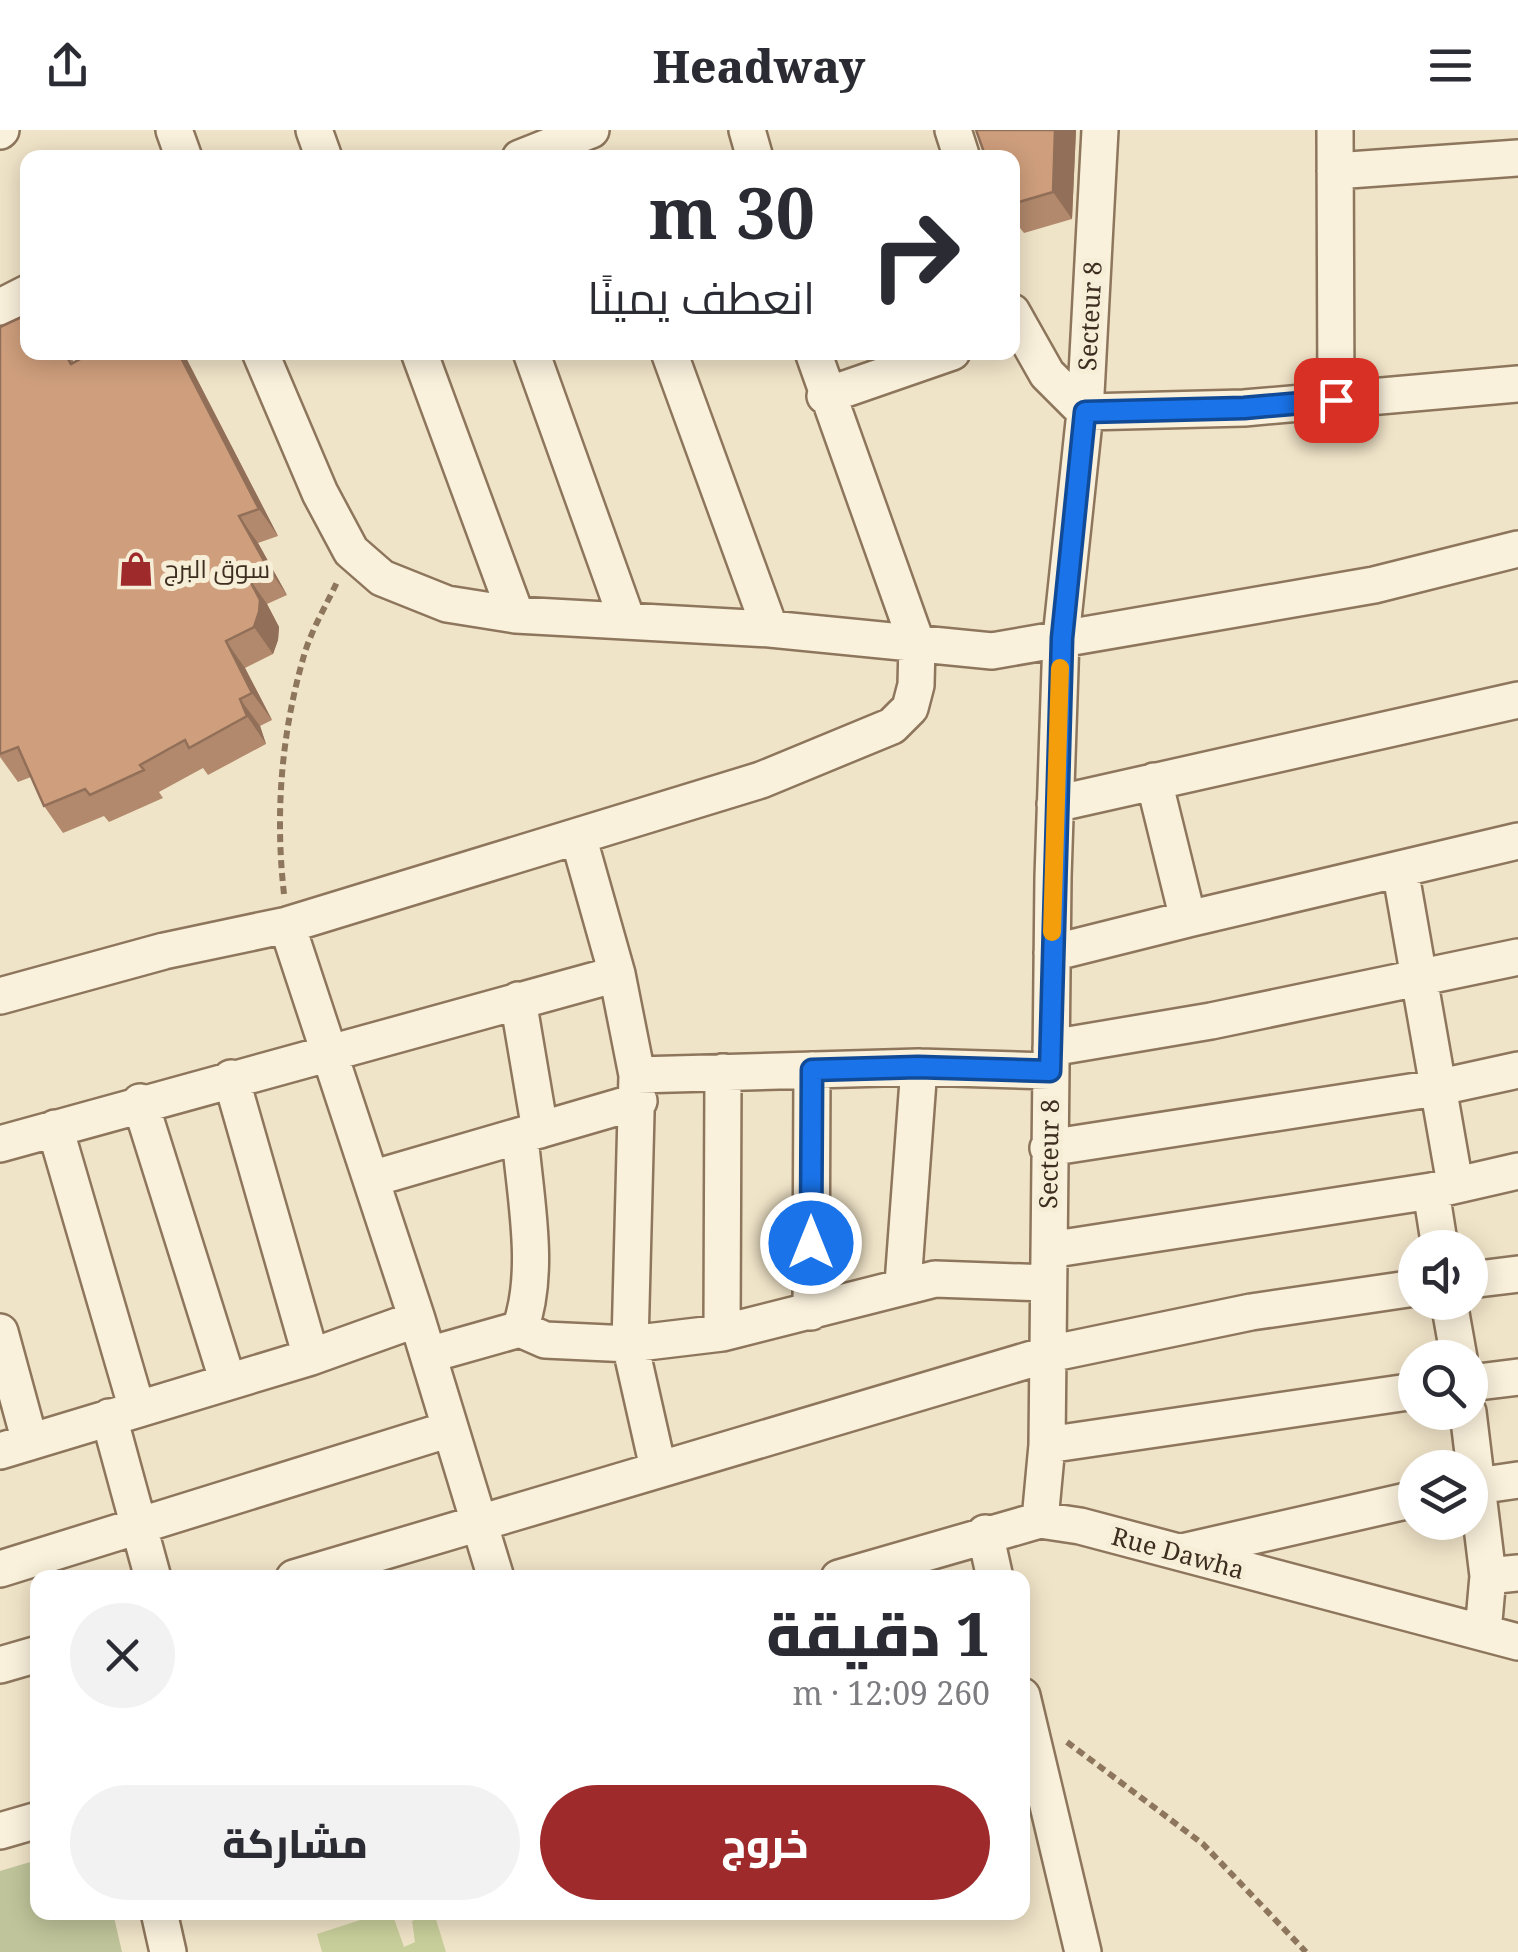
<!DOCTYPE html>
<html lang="ar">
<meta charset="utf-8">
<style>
:root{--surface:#fff;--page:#f2f2f3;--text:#2b2b33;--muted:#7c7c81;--accent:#9e2a2b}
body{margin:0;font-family:"Noto Serif",Cairo,serif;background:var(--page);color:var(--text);direction:rtl;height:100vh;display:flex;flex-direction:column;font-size:38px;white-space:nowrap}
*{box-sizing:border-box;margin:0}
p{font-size:32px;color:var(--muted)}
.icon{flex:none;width:55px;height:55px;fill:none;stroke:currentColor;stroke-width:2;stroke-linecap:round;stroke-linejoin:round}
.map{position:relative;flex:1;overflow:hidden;direction:ltr}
.sheet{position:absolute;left:30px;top:1440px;width:1000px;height:350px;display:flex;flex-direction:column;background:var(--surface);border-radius:20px;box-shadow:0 5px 25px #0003;direction:rtl}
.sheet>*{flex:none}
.banner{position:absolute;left:20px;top:20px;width:1000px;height:210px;border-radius:20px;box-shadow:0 5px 25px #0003;direction:rtl;background:#fff;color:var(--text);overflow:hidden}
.controls{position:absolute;left:1398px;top:1100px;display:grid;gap:20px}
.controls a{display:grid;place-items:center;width:90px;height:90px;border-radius:50%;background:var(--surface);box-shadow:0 5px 25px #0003;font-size:50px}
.pin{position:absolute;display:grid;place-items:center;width:85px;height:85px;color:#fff;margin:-42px;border-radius:20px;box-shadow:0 5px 15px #0006}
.me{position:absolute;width:110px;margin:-55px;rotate:0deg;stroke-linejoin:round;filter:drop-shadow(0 0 8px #0008)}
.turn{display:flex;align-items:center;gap:35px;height:210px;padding:0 40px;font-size:45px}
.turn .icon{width:130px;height:130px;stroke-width:2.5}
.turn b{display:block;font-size:70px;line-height:85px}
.round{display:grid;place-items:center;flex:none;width:105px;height:105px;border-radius:52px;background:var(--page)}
.summary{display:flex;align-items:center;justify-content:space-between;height:170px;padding:0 40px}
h1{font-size:60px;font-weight:800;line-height:75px}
.action{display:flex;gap:20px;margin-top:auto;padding:20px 40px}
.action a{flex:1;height:115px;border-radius:60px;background:var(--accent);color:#fff;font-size:40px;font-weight:800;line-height:115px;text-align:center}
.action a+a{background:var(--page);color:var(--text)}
header{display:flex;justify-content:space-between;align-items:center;height:130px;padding:0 40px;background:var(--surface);font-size:45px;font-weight:800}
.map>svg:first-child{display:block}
.green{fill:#c9cf9b}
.cemetery{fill:#bfc49a}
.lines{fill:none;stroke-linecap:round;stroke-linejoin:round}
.minor-casing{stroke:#8d765c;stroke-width:40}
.path{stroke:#8d765c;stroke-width:6;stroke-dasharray:8 5;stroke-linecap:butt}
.minor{stroke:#faf1dc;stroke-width:35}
.wall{fill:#b2896c}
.shaded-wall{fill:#916f58}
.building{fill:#cf9f7d;stroke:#916f58;stroke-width:2.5}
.route-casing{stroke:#114b97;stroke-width:25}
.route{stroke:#1a73e8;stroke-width:18}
.slow{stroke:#f59e0b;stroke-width:18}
.labels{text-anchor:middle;stroke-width:10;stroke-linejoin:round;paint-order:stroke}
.street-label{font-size:25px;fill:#3d2e20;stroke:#f7eed8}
.poi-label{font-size:25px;fill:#3d2e20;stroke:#f7eed8;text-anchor:start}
</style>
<header><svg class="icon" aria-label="menu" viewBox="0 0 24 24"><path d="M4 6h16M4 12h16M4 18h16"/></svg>Headway<svg class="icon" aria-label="share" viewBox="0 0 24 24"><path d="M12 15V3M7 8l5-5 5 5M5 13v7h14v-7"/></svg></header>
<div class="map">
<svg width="1518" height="1822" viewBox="0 0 1518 1822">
<rect width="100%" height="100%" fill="#f0e4c8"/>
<path class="green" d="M382,1783H392L404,1817L415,1812L412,1791L434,1783L446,1822H322L317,1804Z"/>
<path class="cemetery" d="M37,1730L38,1782L113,1783L122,1822H0V1741Z"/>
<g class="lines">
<defs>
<path id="minor" d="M174,0L184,28
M314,0L324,28
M747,0L755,28
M953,0L962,28
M1335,0L1336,270
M0,1L1,0
M520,28L591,0
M1335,41L1518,28
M0,177L28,163
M1012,182L1047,244L1085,282L1244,278L1518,254
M260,222L320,363L351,421L382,448L447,474L516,485L770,499L992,521L1374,455L1518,419
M419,222L516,485
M531,222L627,490
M669,222L770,499
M825,266L952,222
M1154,651L1188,789L1518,711
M1055,674L1518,570
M578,706L617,844L637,945L630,1214L658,1338
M1400,739L1455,1054
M287,795L417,1189L496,1448
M1052,823L1188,789
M0,866L164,821L287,795L761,650L892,596L910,578L916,555L917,514L813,222
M518,870L540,1000
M1051,918L1211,891L1518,827
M637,945L919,937L1050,941
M231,948L311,1227
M140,972L228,1252
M55,998L137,1279
M0,1014L617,844
M1048,1018L1436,958L1518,940
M371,1049L639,971
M1431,1061L1440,1118
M1049,1120L1431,1061L1518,1041
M1470,1150L1518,1144
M903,1154L919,937
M1449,1172L1459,1228
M811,1182L812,940
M520,1199L545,1210L630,1214L722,1203L935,1149L1048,1153
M0,1202L30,1312
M722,1203L723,942
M428,1225L520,1199C541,1141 525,1067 520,1006
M1470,1253L1518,1247
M1468,1282L1488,1446
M109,1287L153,1448
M1047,1315L1415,1261
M0,1321L311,1227L417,1189
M1470,1357L1518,1350
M1040,1390L1047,1315L1053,747L1061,508L1085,282L1100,0
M985,1403L995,1448
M1182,1422L1415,1369
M0,1439L450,1299
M294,1448L1049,1224L1251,1182L1415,1158
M839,1448L1040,1390L1080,1396L1518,1512
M1483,1502L1488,1446L1518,1443
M0,1535L38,1524
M1022,1566L1083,1822
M0,1701L38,1690
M159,1782L168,1822"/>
</defs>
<use href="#minor" class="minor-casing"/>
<path class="path" d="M284,764C275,685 281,606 303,529C310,502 326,476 337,452
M1067,1612L1203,1714L1306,1822"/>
<use href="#minor" class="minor"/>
</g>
<path class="wall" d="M1076,0L1072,89L1024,103L1012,88V28Z
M0,197L28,222H68L74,232L93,222H183L278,406L258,413L287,465L267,474L279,497L278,510L273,524L245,538L272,590L260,596L266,614L208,645L203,638L159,662L163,668L109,692L104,686L63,703L44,676L31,647L18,652L0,627Z"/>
<path class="shaded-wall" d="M1055,0H1076L1072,89L1053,62Z
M178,222L184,224L278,406L259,379Z
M239,386L258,413L287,465L268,438Z
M248,447L267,474L279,497L278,510L273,524L254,497Z
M226,511L245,538L272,590L252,563Z
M240,569L260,596L266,614L247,586Z"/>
<path class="building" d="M976,0H1055L1053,62L1012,74V28H986Z
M28,184V222H64L71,234L93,222H178L259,379L239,386L268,438L248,447L260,470L259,482L254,497L226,511L252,563L240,569L247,586L189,618L185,610L140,635L144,640L90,665L85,659L44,676L18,617L0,624V197Z"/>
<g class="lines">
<defs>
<path id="route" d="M811,1113L812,940L918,937L1050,941L1062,508L1085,282L1244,278L1336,270"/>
</defs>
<use href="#route" class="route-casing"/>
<use href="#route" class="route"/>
<path class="slow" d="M1052,802L1060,538"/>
</g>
<defs>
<symbol id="shop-bare" viewBox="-9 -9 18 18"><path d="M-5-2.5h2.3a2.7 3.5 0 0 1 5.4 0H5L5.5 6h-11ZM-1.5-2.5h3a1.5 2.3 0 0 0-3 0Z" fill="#9e2a2b" stroke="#f7eed8" stroke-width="2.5" paint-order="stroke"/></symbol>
</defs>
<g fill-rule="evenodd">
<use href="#shop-bare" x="111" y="414" width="50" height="50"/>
</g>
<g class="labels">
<g class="street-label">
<text transform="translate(1090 186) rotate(-87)" y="9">Secteur 8</text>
<text transform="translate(1049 1024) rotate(-89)" y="9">Secteur 8</text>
<text transform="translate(1178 1423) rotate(15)" y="9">Rue Dawha</text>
</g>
<g class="poi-label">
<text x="164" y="448">سوق البرج</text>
</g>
</g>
</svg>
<div class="controls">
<a><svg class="icon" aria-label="sound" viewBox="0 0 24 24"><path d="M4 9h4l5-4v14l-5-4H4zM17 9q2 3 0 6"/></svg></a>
<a><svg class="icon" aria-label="search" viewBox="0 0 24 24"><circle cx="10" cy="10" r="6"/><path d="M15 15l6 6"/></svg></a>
<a><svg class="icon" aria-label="layers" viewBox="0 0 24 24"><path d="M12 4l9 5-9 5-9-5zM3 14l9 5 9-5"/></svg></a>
</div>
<div class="pin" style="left:1336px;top:270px;background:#d93025"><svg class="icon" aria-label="arrive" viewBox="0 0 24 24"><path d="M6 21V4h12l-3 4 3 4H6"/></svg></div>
<svg class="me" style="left:811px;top:1113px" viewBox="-20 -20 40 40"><circle r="17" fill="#1a73e8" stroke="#fff" stroke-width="3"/><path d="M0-11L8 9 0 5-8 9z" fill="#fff"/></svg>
<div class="banner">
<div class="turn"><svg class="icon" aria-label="right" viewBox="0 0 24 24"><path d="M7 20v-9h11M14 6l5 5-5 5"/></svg><div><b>30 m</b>انعطف يمينًا</div></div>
</div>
<section class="sheet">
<div class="summary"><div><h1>1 دقيقة</h1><p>260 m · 12:09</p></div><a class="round"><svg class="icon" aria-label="close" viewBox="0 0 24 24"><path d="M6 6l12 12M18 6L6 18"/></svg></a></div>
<div class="action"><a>خروج</a><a>مشاركة</a></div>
</section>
</div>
